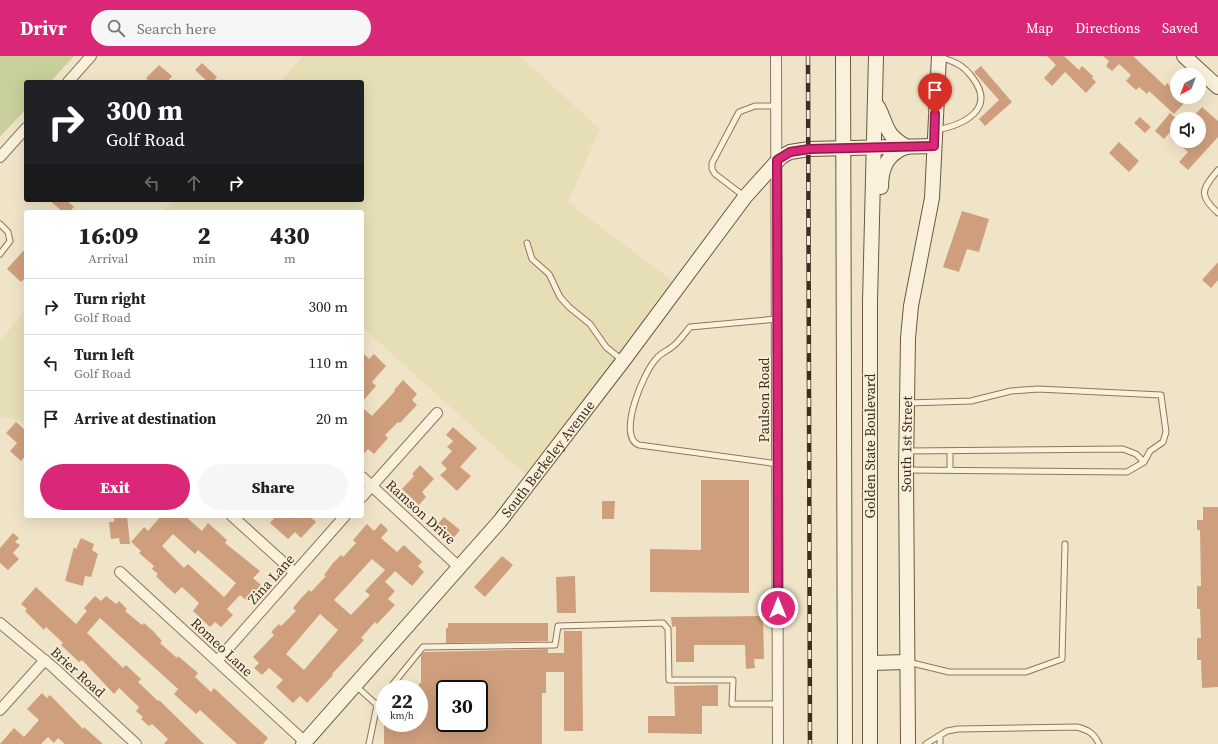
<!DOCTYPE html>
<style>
:root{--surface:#fff;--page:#f6f6f6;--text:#222;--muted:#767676;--line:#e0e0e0;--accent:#db2777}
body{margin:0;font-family:"Source Serif 4",serif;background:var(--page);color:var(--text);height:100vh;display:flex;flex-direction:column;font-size:15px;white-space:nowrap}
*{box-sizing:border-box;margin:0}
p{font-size:13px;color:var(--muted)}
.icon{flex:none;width:22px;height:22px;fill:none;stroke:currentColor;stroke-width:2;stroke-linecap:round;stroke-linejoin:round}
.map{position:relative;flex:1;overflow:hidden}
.drawer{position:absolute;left:24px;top:154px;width:340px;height:308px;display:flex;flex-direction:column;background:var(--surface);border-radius:4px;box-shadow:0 4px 16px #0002}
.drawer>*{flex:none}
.hud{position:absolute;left:24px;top:24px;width:340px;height:122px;border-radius:4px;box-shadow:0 4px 16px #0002;background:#202124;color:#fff;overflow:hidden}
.needle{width:26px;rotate:222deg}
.tools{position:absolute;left:1170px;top:12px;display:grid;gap:8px}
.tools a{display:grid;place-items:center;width:36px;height:36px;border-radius:50%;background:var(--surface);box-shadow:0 4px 16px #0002;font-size:20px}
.speed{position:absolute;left:376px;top:624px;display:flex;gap:8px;font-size:20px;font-weight:700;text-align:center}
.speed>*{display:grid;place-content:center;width:52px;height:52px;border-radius:50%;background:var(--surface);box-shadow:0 4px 16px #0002;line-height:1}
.speed small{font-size:10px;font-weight:400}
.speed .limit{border:2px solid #111;border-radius:6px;background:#fff;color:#111}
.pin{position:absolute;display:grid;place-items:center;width:34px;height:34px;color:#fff;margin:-41px -17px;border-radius:50% 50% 50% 0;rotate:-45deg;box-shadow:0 0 4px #0007}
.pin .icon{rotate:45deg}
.me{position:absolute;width:44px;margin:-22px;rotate:0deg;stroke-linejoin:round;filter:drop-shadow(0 0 3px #0008)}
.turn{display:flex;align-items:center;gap:14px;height:84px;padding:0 16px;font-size:18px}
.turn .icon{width:52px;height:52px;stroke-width:2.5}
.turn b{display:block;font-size:28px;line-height:34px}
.lanes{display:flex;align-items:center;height:38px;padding:0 16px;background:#0003;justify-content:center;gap:20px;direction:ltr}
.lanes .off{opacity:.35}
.eta{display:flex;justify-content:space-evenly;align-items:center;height:68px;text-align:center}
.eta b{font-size:24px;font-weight:800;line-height:28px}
.cta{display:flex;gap:8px;margin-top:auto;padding:8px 16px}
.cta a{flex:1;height:46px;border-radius:24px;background:var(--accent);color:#fff;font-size:16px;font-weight:800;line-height:46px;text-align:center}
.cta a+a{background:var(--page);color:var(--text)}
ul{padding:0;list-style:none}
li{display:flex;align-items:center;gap:12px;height:56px;padding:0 16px;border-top:1px solid var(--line)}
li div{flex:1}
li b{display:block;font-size:15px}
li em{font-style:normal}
header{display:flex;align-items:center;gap:24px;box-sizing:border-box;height:56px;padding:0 20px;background:var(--accent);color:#fff}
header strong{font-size:19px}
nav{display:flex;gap:22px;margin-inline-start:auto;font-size:14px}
.search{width:280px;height:36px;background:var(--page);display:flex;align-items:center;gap:10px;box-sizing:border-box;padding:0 14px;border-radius:22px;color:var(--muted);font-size:15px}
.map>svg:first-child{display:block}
.farmland{fill:#e6deb5}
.green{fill:#c9cf9b}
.building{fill:#cf9f7d;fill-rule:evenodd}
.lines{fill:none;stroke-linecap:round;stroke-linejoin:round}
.lane-casing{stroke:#8d765c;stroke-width:7}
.street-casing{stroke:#8d765c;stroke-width:12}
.secondary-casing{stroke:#6f573f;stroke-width:16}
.lane{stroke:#faf1dc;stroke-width:5}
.street{stroke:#faf1dc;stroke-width:10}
.secondary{stroke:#faf1dc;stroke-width:14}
.rail-casing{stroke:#3d2e20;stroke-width:4.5}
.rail{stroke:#f7eed8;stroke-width:3;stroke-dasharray:9;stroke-linecap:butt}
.route-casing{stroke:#8e194d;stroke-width:10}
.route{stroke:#db2777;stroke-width:7}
.labels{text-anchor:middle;stroke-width:3.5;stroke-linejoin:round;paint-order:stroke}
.street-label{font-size:14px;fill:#3d2e20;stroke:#f7eed8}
</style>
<header>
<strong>Drivr</strong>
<div class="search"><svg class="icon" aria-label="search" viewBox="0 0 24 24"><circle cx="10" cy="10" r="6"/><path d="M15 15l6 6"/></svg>Search here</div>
<nav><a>Map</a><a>Directions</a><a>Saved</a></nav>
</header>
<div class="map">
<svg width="1218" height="688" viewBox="0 0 1218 688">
<rect width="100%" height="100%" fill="#f0e4c8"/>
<path class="farmland" d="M303,0H520L600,73L568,146L675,227L528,421L362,271V156H162L173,144H362V26H280Z
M26,254V366L0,360V285Z"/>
<path class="green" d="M0,0H74L50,26H26V53L0,81Z"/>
<path class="building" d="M1047,0H1064L1079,14L1082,10L1093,20L1092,22L1096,26L1086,37L1065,16L1052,30L1044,22L1056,9Z
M1103,0H1133L1165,30L1167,27L1171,31L1177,25V41H1190L1174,58L1149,35L1147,38L1139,31L1136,34L1126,25L1131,19L1119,8L1112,15L1106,10L1109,5Z
M202,7L217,21L213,26H208L195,14Z
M159,9L172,20L167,26H150L146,22Z
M981,10L1012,46L985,70L979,63L999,44L974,16Z
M1202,51L1218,65V81L1188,114L1179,106L1188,96L1180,89L1184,85H1199V63H1191Z
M1170,57L1177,63V68L1164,83L1155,75Z
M1140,61L1151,71L1145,77L1134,67Z
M1119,86L1139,105L1129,116L1109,97Z
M49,144H66L74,151L69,156H63Z
M962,155L989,163L979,196L967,193L959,216L943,211Z
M26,192V221L21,226L7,213Z
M1218,206V224L1211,232L1202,224Z
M362,296L369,303L374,298L386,310L372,326L376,330L362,346Z
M403,324L417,338L412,344L417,349L400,367L398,366L385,379L388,382L374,398L368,393L362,400V351L372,360L395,335L394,334Z
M16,366L26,375V399L21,405L10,395L17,387L6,377Z
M453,371L477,392L460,411L471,420L457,435L440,419L447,413L441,407L452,395L447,391L453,385L446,379Z
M420,409L434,423L422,436L426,441L419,449L402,433L414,420L412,418Z
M701,424H749V537L650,536V493L701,494Z
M602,445H615L614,463H602Z
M1203,451H1218V631L1202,632L1201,604H1197V582H1201L1200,553H1197V530H1201L1200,474H1197V464H1203Z
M114,460H127L130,488H120L119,482L111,483L109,466H114Z
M161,460H185L202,475L208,467L227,484L225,487L260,515L253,522L261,529L247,545L240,539L227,553L233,559L221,571L215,566L210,571L193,555L199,547L182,531L175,538L167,531L156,520L158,518L152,513L154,510L139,497L141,495L131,486L144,471L148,475ZM173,478L195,498L198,494L236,527L225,540L224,541L188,508L184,512L162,490Z
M276,460H309L316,466L301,482L295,476L288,483L270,467Z
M444,461L460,474L450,486L434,472Z
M381,467L388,474L381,482L397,496L404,489L422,506L418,510L424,516L412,530L395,515L385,526L395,535L388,543L395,549L377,568L375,566L361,582L364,584L332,618L333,619L307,647L300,640L293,647L276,631L283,624L269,612L262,619L254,612L259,607L253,601L274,579L271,576L279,568L281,570L296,555L293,552L302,541L309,534L311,536L326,520L324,519L333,507L341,499L343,501L356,487L353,484L367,468L374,475ZM372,503L385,514L365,535L370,539L351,559L334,544ZM320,558L338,574L304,614L286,598Z
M13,477L19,482L15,486L20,489L13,497L19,503L8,514L0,507V492Z
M81,482L94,488L92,494L98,498L91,521L85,520L83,530L65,525L74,491L76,493Z
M502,500L513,509L485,541L474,531Z
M575,520L576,557H557L556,521Z
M36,531L76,568L87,555L84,552L95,540L101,545L106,540L116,548L119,545L127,553L125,555L142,569L144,567L153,575L162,585L160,587L177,602L178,600L198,617L195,621L211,636L214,632L268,682L263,688H237L200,654L196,658L174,638L178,633L100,562L87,577L123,612L126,609L141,623L138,626L158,645L159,644L204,688H164L168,683L152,668L149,670L141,663L143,661L136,655L139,651L119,632L114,638L82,604L79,606L61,589L63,587L46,571L44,574L25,555L27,553L21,548Z
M763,560L764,603H754L755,612L746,613L745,589H694V606H676V570L672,571L671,561Z
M448,567H548V585L446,587V572H448Z
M564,575H582L583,675H564V616H546V637H542V688H384V667H419V627H421V599L424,596L548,593V597H564ZM441,633H479V667H445V664H441Z
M718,629V650H702V678L648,677V660H675L674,630Z
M42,637L47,642L50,639L83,673L84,671L103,688H65L58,682L54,687L48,681L41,688H0L14,672L24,681L39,664L27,653Z"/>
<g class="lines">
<defs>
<path id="lane" d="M936,74C964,69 997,53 972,21C963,9 954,5 939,1
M1218,114C1202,133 1198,139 1218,157
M744,140L715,118L712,113V107L739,56L755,50H777
M0,168L8,176L10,185L0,198
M527,187L532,203L549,218L560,241L569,251L590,268L606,291L622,304
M777,263L690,271C684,278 679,286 672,291C667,295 661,297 657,302C644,314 616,381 639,389L778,408
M907,395L1123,393L1136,398L1144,406
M950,395V414
M907,414L1127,416L1144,406L1150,395L1163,386L1166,376L1161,339L1038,333L1011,335L971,345L908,347
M908,606L949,616H1026L1062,603L1065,488
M356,630L377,649L385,638
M389,633L423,591L555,589L558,570L663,567L668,573L669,624H733L732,648H778
M369,688L377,649
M926,688L947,675L958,673L1077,671C1088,674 1094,677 1099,688
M940,688V680"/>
<path id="street" d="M776,0L778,688
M68,26L91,0
M0,101L26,72
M362,421L460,512
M362,441L437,357
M232,460L295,517
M120,516L305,686
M0,567L54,612L136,688
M217,605L345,460
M0,654L45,604"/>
<g id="secondary">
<path d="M843,0L845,688"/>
<path d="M1184,0L1218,31"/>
<path d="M878,51C888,70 884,78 907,91"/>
<path d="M881,131C881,112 887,98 906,91"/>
<path d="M870,607L907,606"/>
<path id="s1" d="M303,688L500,465L623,305L745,141L781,101L790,96L809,93L934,90"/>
<path d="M870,688V246L876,0"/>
<path id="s2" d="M908,688L906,414L908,282L911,250L932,142L939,0"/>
</g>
</defs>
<use href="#lane" class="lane-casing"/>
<use href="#street" class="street-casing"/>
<use href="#secondary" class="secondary-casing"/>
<use href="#lane" class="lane"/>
<use href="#street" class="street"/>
<use href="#secondary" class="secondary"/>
<defs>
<path id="rail" d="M808,0L810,688"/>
</defs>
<use href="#rail" class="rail-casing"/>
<use href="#rail" class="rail"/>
</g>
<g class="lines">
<defs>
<path id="route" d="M778,552L777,104L790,96L809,93L934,90L935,58"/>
</defs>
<use href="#route" class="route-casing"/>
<use href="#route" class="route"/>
</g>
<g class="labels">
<g class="street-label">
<text transform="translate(764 344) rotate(-90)" y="5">Paulson Road</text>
<text dy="5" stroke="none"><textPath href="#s2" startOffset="300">South 1st Street</textPath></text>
<text transform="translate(870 390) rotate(-90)" y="5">Golden State Boulevard</text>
<text dy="5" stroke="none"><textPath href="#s1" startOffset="376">South Berkeley Avenue</textPath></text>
<text transform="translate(421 456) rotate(42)" y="5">Ramson Drive</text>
<text transform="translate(271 523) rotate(-48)" y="5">Zina Lane</text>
<text transform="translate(222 591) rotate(43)" y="5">Romeo Lane</text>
<text transform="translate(78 616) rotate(42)" y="5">Brier Road</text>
</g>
</g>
</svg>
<div class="tools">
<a><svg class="needle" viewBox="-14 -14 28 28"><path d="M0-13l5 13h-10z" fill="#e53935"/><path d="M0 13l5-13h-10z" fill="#767676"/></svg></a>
<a><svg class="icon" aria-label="sound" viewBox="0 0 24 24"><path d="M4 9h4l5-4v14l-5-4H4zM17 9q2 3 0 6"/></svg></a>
</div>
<div class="speed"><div>22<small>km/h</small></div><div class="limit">30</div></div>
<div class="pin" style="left:935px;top:58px;background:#d93025"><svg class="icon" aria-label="arrive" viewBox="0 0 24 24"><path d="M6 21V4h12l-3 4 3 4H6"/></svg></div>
<svg class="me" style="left:778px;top:552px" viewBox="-20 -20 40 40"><circle r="17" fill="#db2777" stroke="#fff" stroke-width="3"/><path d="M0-11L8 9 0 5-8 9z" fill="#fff"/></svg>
<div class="hud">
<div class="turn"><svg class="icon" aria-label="right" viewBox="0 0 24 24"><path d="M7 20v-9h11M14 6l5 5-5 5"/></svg><div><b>300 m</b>Golf Road</div></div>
<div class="lanes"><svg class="icon off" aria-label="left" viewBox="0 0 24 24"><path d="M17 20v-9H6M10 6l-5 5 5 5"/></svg><svg class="icon off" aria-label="ahead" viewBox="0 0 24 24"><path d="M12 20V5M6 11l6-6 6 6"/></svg><svg class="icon" aria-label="right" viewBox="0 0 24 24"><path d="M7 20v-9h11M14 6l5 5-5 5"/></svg></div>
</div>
<section class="drawer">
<div class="eta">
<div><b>16:09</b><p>Arrival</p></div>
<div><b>2</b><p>min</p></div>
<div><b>430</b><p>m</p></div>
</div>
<ul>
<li><svg class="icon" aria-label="right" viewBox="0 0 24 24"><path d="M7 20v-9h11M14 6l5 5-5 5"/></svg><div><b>Turn right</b><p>Golf Road</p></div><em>300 m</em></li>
<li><svg class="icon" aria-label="left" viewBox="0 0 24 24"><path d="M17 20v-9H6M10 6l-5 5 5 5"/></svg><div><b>Turn left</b><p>Golf Road</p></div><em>110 m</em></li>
<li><svg class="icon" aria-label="arrive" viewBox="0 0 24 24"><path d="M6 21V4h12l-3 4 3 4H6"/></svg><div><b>Arrive at destination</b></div><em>20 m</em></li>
</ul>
<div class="cta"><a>Exit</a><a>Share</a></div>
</section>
</div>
